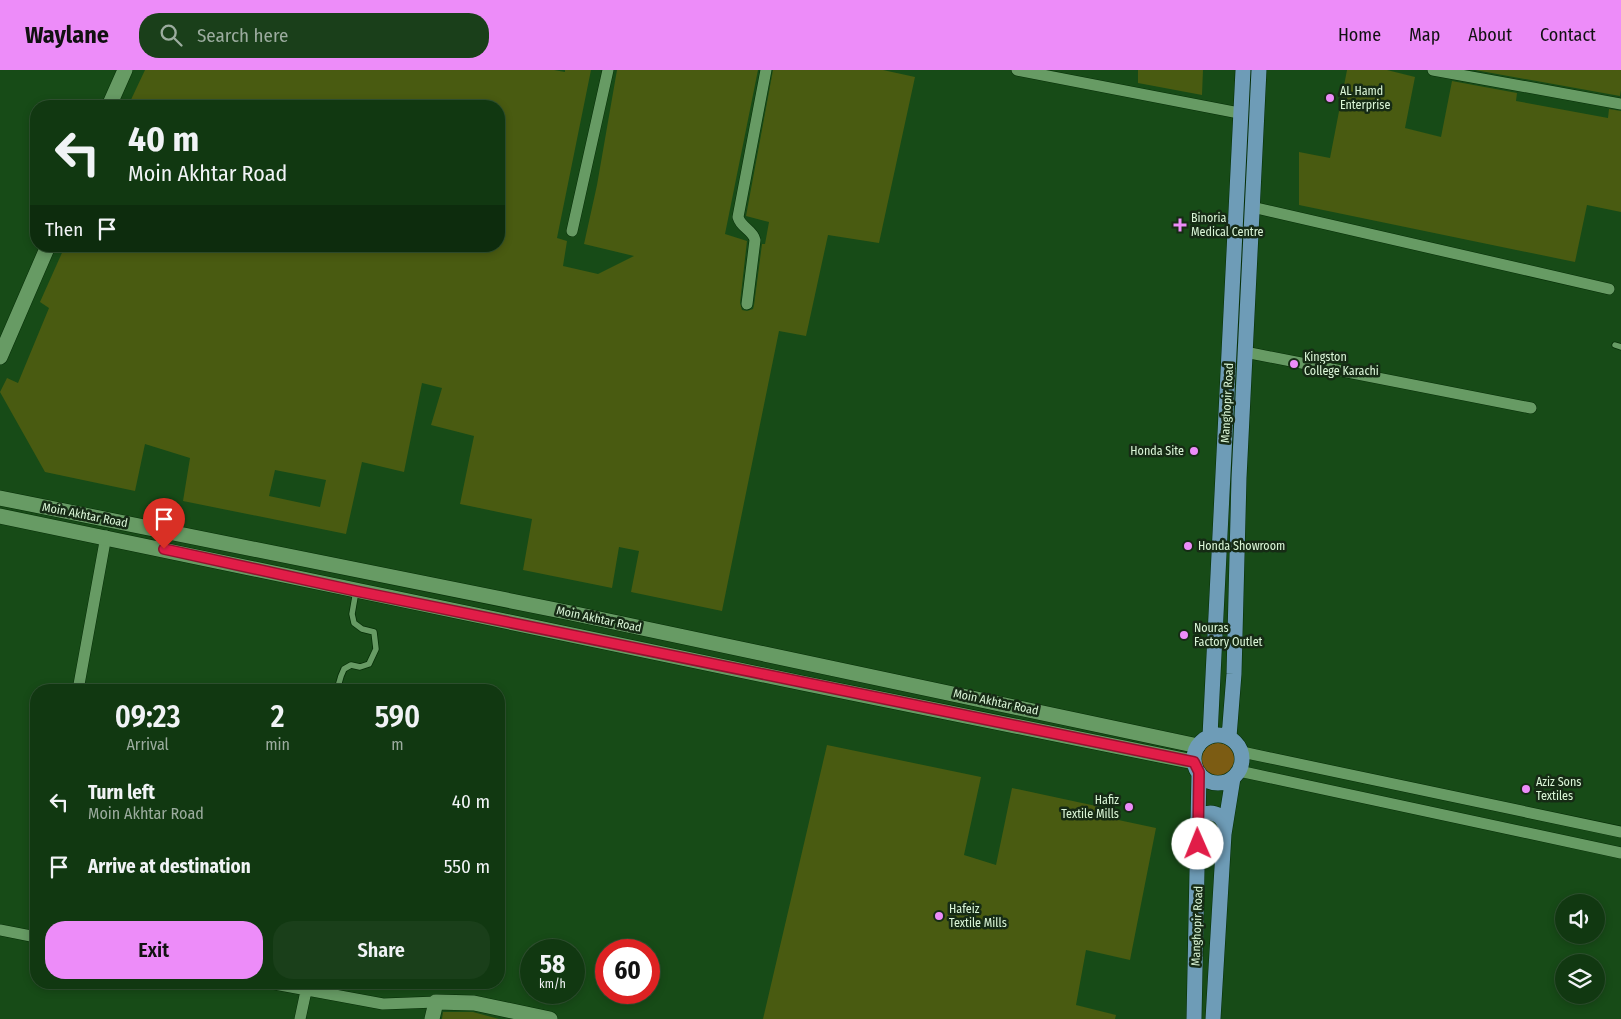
<!DOCTYPE html>
<style>
:root{--surface:#113811;--page:#1a3f1a;--text:#f1f3f6;--muted:#9cac9f;--line:#305231;--accent:#ed8cf9}
body{margin:0;font-family:"Fira Sans Condensed",sans-serif;background:var(--page);color:var(--text);height:100vh;display:flex;flex-direction:column;font-size:19px;white-space:nowrap}
*{box-sizing:border-box;margin:0}
p{font-size:16px;color:var(--muted)}
.icon{flex:none;width:28px;height:28px;fill:none;stroke:currentColor;stroke-width:2;stroke-linecap:round;stroke-linejoin:round}
.map{position:relative;flex:1;overflow:hidden}
.panel{position:absolute;left:30px;top:614px;width:475px;height:305px;display:flex;flex-direction:column;background:var(--surface);border-radius:20px;box-shadow:0 2px 8px #0003,0 0 0 1px var(--line)}
.panel>*{flex:none}
.guide{position:absolute;left:30px;top:30px;width:475px;height:152px;border-radius:20px;box-shadow:0 2px 8px #0003,0 0 0 1px var(--line);background:#113811;color:var(--text);overflow:hidden}
.fabs{position:absolute;left:1555px;top:824px;display:grid;gap:10px}
.fabs a{display:grid;place-items:center;width:50px;height:50px;border-radius:50%;background:var(--surface);box-shadow:0 2px 8px #0003,0 0 0 1px var(--line);font-size:25px}
.speed{position:absolute;left:520px;top:869px;display:flex;gap:10px;font-size:25px;font-weight:700;text-align:center}
.speed>*{display:grid;place-content:center;width:65px;height:65px;border-radius:50%;background:var(--surface);box-shadow:0 2px 8px #0003,0 0 0 1px var(--line);line-height:1}
.speed small{font-size:12px;font-weight:400}
.speed .limit{border:8px solid #d22;background:#fff;color:#111}
.pin{position:absolute;display:grid;place-items:center;width:42px;height:42px;color:#fff;margin:-51px -21px;border-radius:50% 50% 50% 0;rotate:-45deg;box-shadow:0 0 5px #0007}
.pin .icon{rotate:45deg}
.me{position:absolute;width:55px;margin:-28px;rotate:359deg;stroke-linejoin:round;filter:drop-shadow(0 0 4px #0008)}
.turn{display:flex;align-items:center;gap:18px;height:105px;padding:0 15px;font-size:22px}
.turn .icon{width:65px;height:65px;stroke-width:2.5}
.turn b{display:block;font-size:35px;line-height:42px}
.then{display:flex;align-items:center;height:48px;padding:0 15px;background:#0003;gap:10px;font-size:19px}
.eta{display:flex;justify-content:space-evenly;align-items:center;height:85px;text-align:center}
.eta b{font-size:30px;font-weight:600;line-height:35px}
.action{display:flex;gap:10px;margin-top:auto;padding:10px 15px}
.action a{flex:1;height:58px;border-radius:20px;background:var(--accent);color:#111;font-size:20px;font-weight:600;line-height:58px;text-align:center}
.action a+a{background:var(--page);color:var(--text)}
ul{padding:0;list-style:none}
li{display:flex;align-items:center;gap:15px;height:65px;padding:0 15px}
li div{flex:1}
li b{display:block;font-size:19px}
li em{font-style:normal}
header{display:flex;align-items:center;gap:30px;box-sizing:border-box;height:70px;padding:0 25px;background:var(--accent);color:#111}
header strong{font-size:24px}
nav{display:flex;gap:28px;margin-inline-start:auto;font-size:18px}
.search{width:350px;height:45px;background:var(--page);display:flex;align-items:center;gap:12px;box-sizing:border-box;padding:0 18px;border-radius:20px;color:var(--muted);font-size:19px}
.map>svg:first-child{display:block}
.green{fill:#7c5c13}
.building{fill:#495b11;fill-rule:evenodd}
.lines{fill:none;stroke-linecap:round;stroke-linejoin:round}
.lane-casing{stroke:#062e07;stroke-width:7}
.street-casing{stroke:#062e07;stroke-width:12}
.secondary-casing{stroke:#062e07;stroke-width:16}
.primary-casing{stroke:#062e07;stroke-width:16}
.lane{stroke:#679b64;stroke-width:5.5}
.street{stroke:#679b64;stroke-width:11}
.secondary{stroke:#679b64;stroke-width:15}
.primary{stroke:#6e9cb7;stroke-width:15}
.route-casing{stroke:#92132f;stroke-width:12}
.route{stroke:#e11d48;stroke-width:9}
.poi-dot{fill:#ed8cf9;stroke:#162b15;stroke-width:2}
.labels{text-anchor:middle;stroke-width:5;stroke-linejoin:round;paint-order:stroke}
.poi-label{font-size:12px;fill:#dbf6d8;stroke:#162b15;text-anchor:start}
.street-label{font-size:12px;fill:#dbf6d8;stroke:#162b15}
</style>
<header>
<strong>Waylane</strong>
<div class="search"><svg class="icon" aria-label="search" viewBox="0 0 24 24"><circle cx="10" cy="10" r="6"/><path d="M15 15l6 6"/></svg>Search here</div>
<nav><a>Home</a><a>Map</a><a>About</a><a>Contact</a></nav>
</header>
<div class="map">
<svg width="1621" height="949" viewBox="0 0 1621 949">
<rect width="100%" height="100%" fill="#174b17"/>
<path class="green" d="M1201 690a17 17 0 1 1 34 0a17 17 0 1 1-34 0Z"/>
<path class="building" d="M145,0H554L565,2V0H591L557,168L567,171L563,196L598,204L634,186L584,174L597,115L617,0H758L725,164L747,171L740,233L742,240L747,241L753,239L754,235L762,174H765L769,152L746,146L773,0H883L915,7L879,173L828,165L806,266L779,261L722,541L631,522L639,481L619,477L612,518L523,500L532,449L460,434L474,366L431,355L442,318L422,313L404,402L362,392L346,464L183,431L190,388L145,374L135,421L45,402L0,322L7,308L18,313L49,238L40,232L65,176H499V36H128ZM275,400L326,410L320,437L269,426Z
M1138,0H1203L1202,25L1138,13Z
M1347,0H1387L1415,7L1405,58L1441,67L1452,11L1517,23L1516,31L1608,48L1609,39L1621,41V142L1587,135L1575,192L1299,135V82L1330,88Z
M1475,0H1621V20L1620,26Z
M827,675L981,707L964,785L996,795L1012,718L1110,739L1109,748L1156,758L1130,890L1086,880L1076,935L1116,945L1115,949H763Z
M443,942H473L499,949H442Z"/>
<g class="lines">
<defs>
<path id="lane" d="M1615,275L1621,277
M337,620L341,606L344,599L351,595L360,597L369,594L376,579L374,562L362,559L354,553L352,544L356,521"/>
<path id="street" d="M1017,0L1239,43
M1433,0L1621,34
M1252,137L1609,219
M572,161L608,0
M747,234L755,170C753,160 741,158 738,147L766,0
M1245,282L1531,338
M78,620L106,466
M1242,682L1621,762
M1239,701L1621,783
M0,860L36,867
M264,912L383,934L436,932
M300,949L306,921"/>
<path id="secondary" d="M109,36L125,0
M0,287L48,176
M0,428L571,543L1198,676
M0,446L802,613L1194,692
M432,949L436,932L474,933L550,949"/>
<path id="primary" d="M1194 689a24 24 0 1 1 48 0a24 24 0 1 1-48 0Z
M1210,666L1243,0
M1229,667L1234,604L1239,408L1259,0
M1197,751C1206,739 1220,741 1225,755
M1194,949L1199,703
M1213,949L1224,764L1233,708"/>
</defs>
<use href="#lane" class="lane-casing"/>
<use href="#street" class="street-casing"/>
<use href="#secondary" class="secondary-casing"/>
<use href="#primary" class="primary-casing"/>
<use href="#lane" class="lane"/>
<use href="#street" class="street"/>
<use href="#secondary" class="secondary"/>
<use href="#primary" class="primary"/>
</g>
<g class="lines">
<defs>
<path id="route" d="M164,479L356,521L1194,692L1199,702L1198,774"/>
</defs>
<use href="#route" class="route-casing"/>
<use href="#route" class="route"/>
</g>
<g class="poi-dot">
<circle cx="1330" cy="28" r="5"/>
<path d="M1177.5 147.5h5v5h5v5h-5v5h-5v-5h-5v-5h5z"/>
<circle cx="1294" cy="294" r="5"/>
<circle cx="1194" cy="381" r="5"/>
<circle cx="1188" cy="476" r="5"/>
<circle cx="1184" cy="565" r="5"/>
<circle cx="1526" cy="719" r="5"/>
<circle cx="1129" cy="737" r="5"/>
<circle cx="939" cy="846" r="5"/>
</g>
<g class="labels">
<g class="poi-label">
<text x="1340" y="25">AL Hamd<tspan x="1340" dy="14">Enterprise</tspan></text>
<text x="1191" y="152">Binoria<tspan x="1191" dy="14">Medical Centre</tspan></text>
<text x="1304" y="291">Kingston<tspan x="1304" dy="14">College Karachi</tspan></text>
<text x="1184" y="385" text-anchor="end">Honda Site</text>
<text x="1198" y="480">Honda Showroom</text>
<text x="1194" y="562">Nouras<tspan x="1194" dy="14">Factory Outlet</tspan></text>
<text x="1536" y="716">Aziz Sons<tspan x="1536" dy="14">Textiles</tspan></text>
<text x="1119" y="734" text-anchor="end">Hafiz<tspan x="1119" dy="14">Textile Mills</tspan></text>
<text x="949" y="843">Hafeiz<tspan x="949" dy="14">Textile Mills</tspan></text>
</g>
<g class="street-label">
<text transform="translate(1227 333) rotate(-87)" y="4">Manghopir Road</text>
<text transform="translate(85 445) rotate(11)" y="4">Moin Akhtar Road</text>
<text transform="translate(599 549) rotate(12)" y="4">Moin Akhtar Road</text>
<text transform="translate(996 632) rotate(12)" y="4">Moin Akhtar Road</text>
<text transform="translate(1197 856) rotate(-88)" y="4">Manghopir Road</text>
</g>
</g>
</svg>
<div class="fabs">
<a><svg class="icon" aria-label="sound" viewBox="0 0 24 24"><path d="M4 9h4l5-4v14l-5-4H4zM17 9q2 3 0 6"/></svg></a>
<a><svg class="icon" aria-label="layers" viewBox="0 0 24 24"><path d="M12 4l9 5-9 5-9-5zM3 14l9 5 9-5"/></svg></a>
</div>
<div class="speed"><div>58<small>km/h</small></div><div class="limit">60</div></div>
<div class="pin" style="left:164px;top:479px;background:#d93025"><svg class="icon" aria-label="arrive" viewBox="0 0 24 24"><path d="M6 21V4h12l-3 4 3 4H6"/></svg></div>
<svg class="me" style="left:1198px;top:774px" viewBox="-20 -20 40 40"><circle r="19" fill="#fff"/><path d="M0-13L10 11 0 6-10 11z" fill="#e11d48"/></svg>
<div class="guide">
<div class="turn"><svg class="icon" aria-label="left" viewBox="0 0 24 24"><path d="M17 20v-9H6M10 6l-5 5 5 5"/></svg><div><b>40 m</b>Moin Akhtar Road</div></div>
<div class="then">Then<svg class="icon" aria-label="arrive" viewBox="0 0 24 24"><path d="M6 21V4h12l-3 4 3 4H6"/></svg></div>
</div>
<section class="panel">
<div class="eta">
<div><b>09:23</b><p>Arrival</p></div>
<div><b>2</b><p>min</p></div>
<div><b>590</b><p>m</p></div>
</div>
<ul>
<li><svg class="icon" aria-label="left" viewBox="0 0 24 24"><path d="M17 20v-9H6M10 6l-5 5 5 5"/></svg><div><b>Turn left</b><p>Moin Akhtar Road</p></div><em>40 m</em></li>
<li><svg class="icon" aria-label="arrive" viewBox="0 0 24 24"><path d="M6 21V4h12l-3 4 3 4H6"/></svg><div><b>Arrive at destination</b></div><em>550 m</em></li>
</ul>
<div class="action"><a>Exit</a><a>Share</a></div>
</section>
</div>
